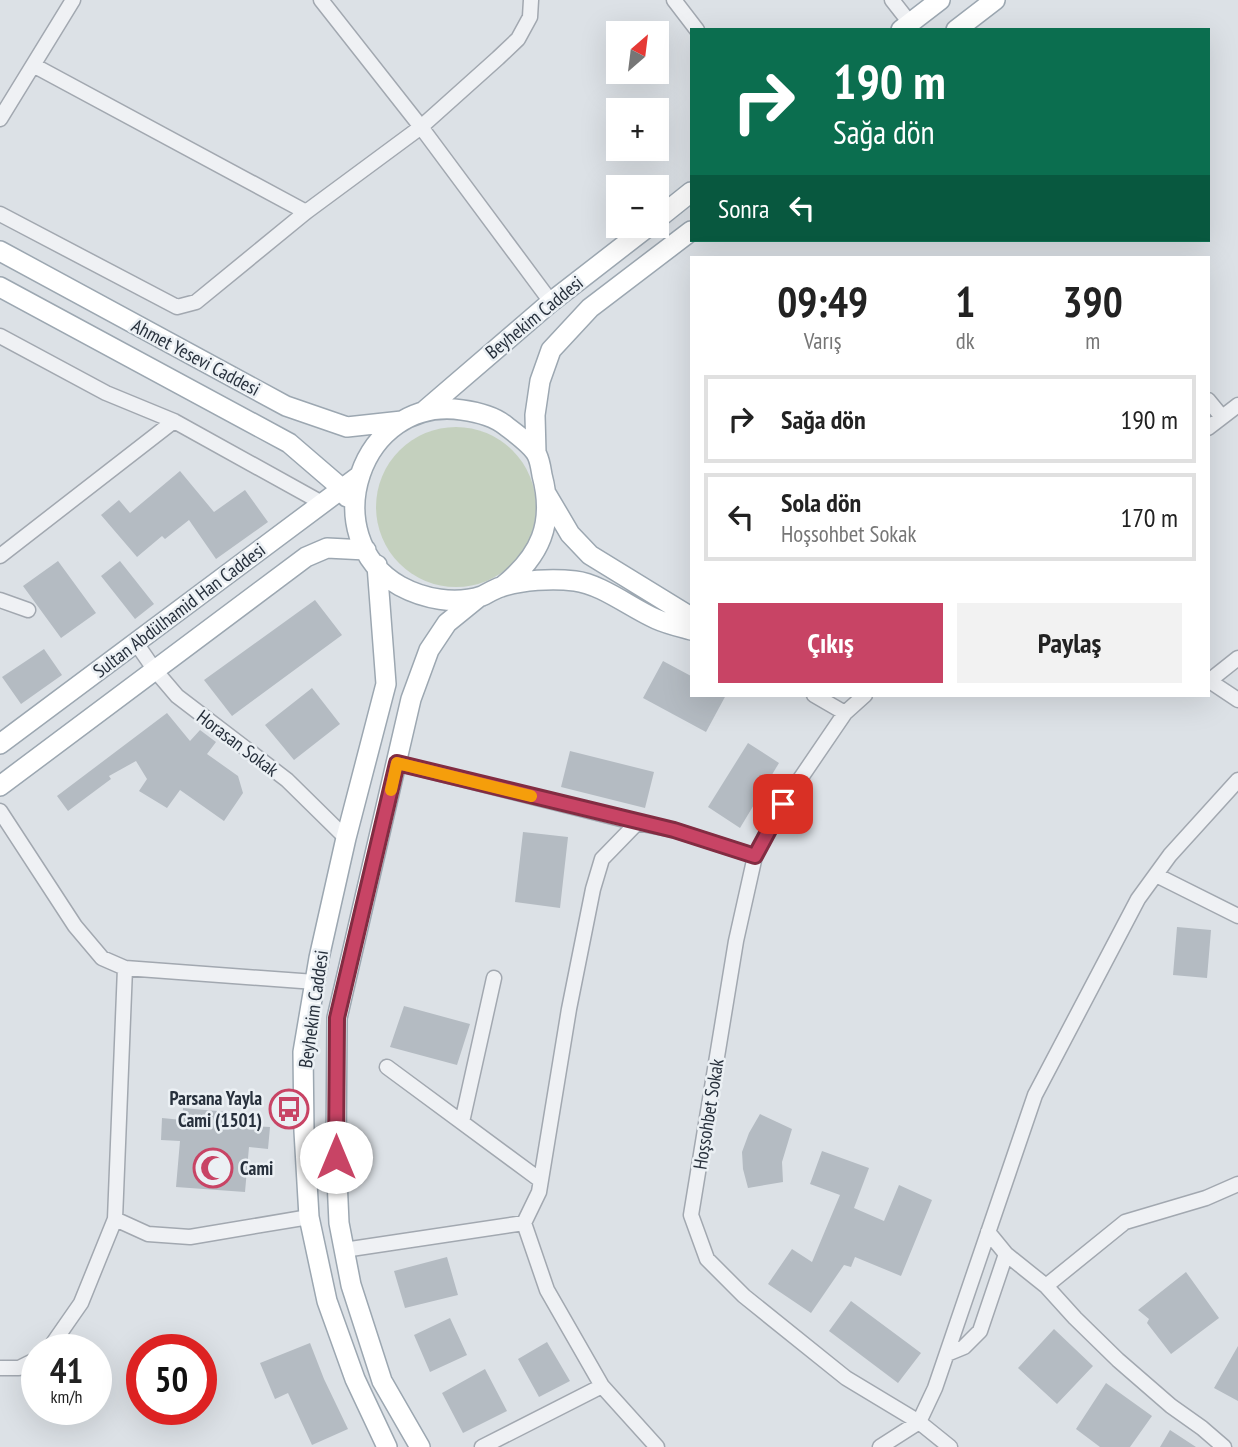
<!DOCTYPE html>
<html lang="tr">
<meta charset="utf-8">
<style>
:root{--surface:#fff;--page:#f2f2f2;--text:#222;--muted:#767676;--line:#e0e0e0;--accent:#c84465}
body{margin:0;font-family:"PT Sans Narrow",sans-serif;background:var(--page);color:var(--text);height:100vh;display:flex;flex-direction:column;font-size:26px;white-space:nowrap}
*{box-sizing:border-box;margin:0}
p{font-size:23px;color:var(--muted)}
.icon{flex:none;width:38px;height:38px;fill:none;stroke:currentColor;stroke-width:2;stroke-linecap:round;stroke-linejoin:round}
.map{position:relative;flex:1;overflow:hidden}
.side{position:absolute;left:690px;top:256px;width:520px;height:441px;display:flex;flex-direction:column;background:var(--surface);border-radius:0px;box-shadow:0 7px 28px #0002}
.side>*{flex:none}
.hud{position:absolute;left:690px;top:28px;width:520px;height:214px;border-radius:0px;box-shadow:0 7px 28px #0002;background:#0b6e4f;color:#fff;overflow:hidden}
.needle{width:46px;rotate:28deg}
.tools{position:absolute;left:606px;top:21px;display:grid;gap:14px}
.tools a{display:grid;place-items:center;width:63px;height:63px;border-radius:0px;background:var(--surface);box-shadow:0 7px 28px #0002;font-size:35px}
.speed{position:absolute;left:21px;top:1334px;display:flex;gap:14px;font-size:35px;font-weight:700;text-align:center}
.speed>*{display:grid;place-content:center;width:91px;height:91px;border-radius:50%;background:var(--surface);box-shadow:0 7px 28px #0002;line-height:1}
.speed small{font-size:18px;font-weight:400}
.speed .limit{border:10px solid #d22;background:#fff;color:#111}
.pin{position:absolute;display:grid;place-items:center;width:60px;height:60px;color:#fff;margin:-30px;border-radius:14px;box-shadow:0 4px 10px #0006}
.me{position:absolute;width:77px;margin:-38px;rotate:0deg;stroke-linejoin:round;filter:drop-shadow(0 0 5px #0008)}
.turn{display:flex;align-items:center;gap:24px;height:147px;padding:0 28px;font-size:32px}
.turn .icon{width:91px;height:91px;stroke-width:2.5}
.turn b{display:block;font-size:49px;line-height:60px}
.then{display:flex;align-items:center;height:66px;padding:0 28px;background:#0003;gap:14px;font-size:26px}
.eta{display:flex;justify-content:space-evenly;align-items:center;height:119px;text-align:center}
.eta b{font-size:42px;font-weight:700;line-height:49px}
.primary-button{display:flex;gap:14px;margin-top:auto;padding:14px 28px}
.primary-button a{flex:1;height:80px;border-radius:0px;background:var(--accent);color:#fff;font-size:28px;font-weight:700;line-height:80px;text-align:center}
.primary-button a+a{background:var(--page);color:var(--text)}
ul{padding:0;list-style:none}
li{display:flex;align-items:center;gap:21px;height:88px;margin:0 14px 10px;padding:0 14px;border:4px solid var(--line);border-radius:0px}
li div{flex:1}
li b{display:block;font-size:26px}
li em{font-style:normal}
.map>svg:first-child{display:block}
.green{fill:#c4d0be}
.building{fill:#b4bbc2}
.lines{fill:none;stroke-linecap:round;stroke-linejoin:round}
.minor-casing{stroke:#a2a8b0;stroke-width:17}
.major-casing{stroke:#9ca7b1;stroke-width:22}
.minor{stroke:#eff1f4;stroke-width:14}
.major{stroke:#fff;stroke-width:19}
.route-casing{stroke:#822c42;stroke-width:18}
.route{stroke:#c84465;stroke-width:12}
.slow{stroke:#f59e0b;stroke-width:12}
.labels{text-anchor:middle;stroke-width:5;stroke-linejoin:round;paint-order:stroke}
.street-label{font-size:19px;fill:#27303c;stroke:#ebf0f4}
.poi-label{font-size:19px;font-weight:bold;fill:#27303c;stroke:#ebf0f4;text-anchor:end}
</style>
<div class="map">
<svg width="1238" height="1447" viewBox="0 0 1238 1447">
<rect width="100%" height="100%" fill="#dce1e6"/>
<path class="green" d="M376 507a80 80 0 1 1 160 0a80 80 0 1 1-160 0Z"/>
<path class="building" d="M180,471L214,512L245,490L268,522L216,559L189,520L165,539L162,536L137,557L101,515L119,500L130,513Z
M58,561L96,613L61,638L23,586Z
M120,561L154,604L135,619L101,576Z
M315,600L342,635L232,716L204,680Z
M44,649L62,675L21,704L2,677Z
M663,661L691,676V695H726L706,732L643,698Z
M312,688L340,724L294,760L265,725Z
M167,713L190,741L200,730L216,742L207,754L238,776L243,793L224,821L180,790L167,808L139,791L147,779L136,761L109,776L111,779L68,811L57,796Z
M748,743L779,763L740,828L708,807Z
M570,751L654,772L645,808L561,787Z
M523,832L568,837L560,908L515,902Z
M1177,927L1211,930L1207,978L1173,975Z
M404,1006L470,1024L457,1065L390,1047Z
M183,1108L251,1114V1126L270,1127L268,1149L249,1147L245,1192L176,1187L180,1141L161,1140L162,1118L182,1120Z
M760,1114L792,1129L782,1162L783,1182L748,1188L743,1169L742,1152L749,1133Z
M822,1151L869,1168L854,1208L884,1221L899,1185L932,1200L901,1276L855,1257L851,1267L844,1265L811,1313L768,1284L792,1249L812,1262L840,1195L810,1184Z
M447,1257L458,1295L405,1308L394,1271Z
M1186,1272L1219,1318L1171,1354L1147,1323L1149,1319L1138,1310Z
M851,1301L921,1353L898,1383L829,1331Z
M450,1318L467,1355L430,1372L414,1335Z
M1054,1329L1093,1366L1057,1404L1018,1368Z
M547,1342L570,1381L539,1397L518,1359Z
M310,1343L324,1379L348,1429L312,1445L288,1393L275,1399L260,1363Z
M1238,1346V1401L1214,1388Z
M485,1369L507,1411L463,1433L442,1393Z
M1106,1383L1152,1416L1130,1447H1100L1076,1429Z
M1170,1430L1196,1447H1160Z"/>
<g class="lines">
<defs>
<path id="minor" d="M321,0L421,127L551,302
M674,0L697,30
M892,0L910,23
M33,65L306,212
M0,119L73,0
M0,214L177,307L196,302L306,212L421,127L498,58L518,39L530,17L531,0
M0,336L106,393L174,421L322,503
M1208,400L1222,417
M1208,428L1238,405
M0,556L174,421
M0,600L28,610
M136,643L154,669L177,696L287,780L346,838
M1208,680L1238,700
M1209,681L1238,658
M814,695L845,713
M865,695L845,713L783,804L755,856L736,941L691,1215L707,1259L744,1296L846,1378L919,1422L950,1447
M397,763L637,823
M0,811L75,926L102,958L125,968L315,982
M1156,875L1238,916
M387,1067L540,1180
M462,1122L494,978
M115,1219L148,1234L190,1237L309,1217
M988,1232L1006,1254L1046,1286L1075,1318L1118,1360L1171,1406L1202,1428L1224,1447
M344,1250L524,1223
M1046,1286L1125,1222L1206,1198L1238,1184
M49,1349L81,1303L115,1219L125,968
M947,1354L964,1347L980,1331L1006,1254
M0,1368H19L37,1359
M482,1447L602,1386
M657,1447L602,1386L547,1290L524,1223L539,1192L569,1009L593,889L602,859L637,823L674,830L755,856
M880,1447L919,1422L935,1388L1035,1095L1138,899L1170,855L1238,780"/>
<path id="major" d="M901,30L940,0
M956,30L995,0
M656,220L691,192
M0,251L286,406L347,427L402,421
M0,287L289,443L339,486L347,497
M423,412L551,302L649,226
M536,453L535,415L540,381L551,350L590,308L691,231
M547,495L570,534L590,555L691,617
M377,565L386,684L346,838L319,958L303,1052L304,1131L309,1217L327,1301L355,1379L387,1447
M503,586C540,556 555,524 542,475C541,469 540,461 537,455C532,445 515,433 506,426C494,416 477,412 462,410C360,395 314,537 400,586C424,599 455,605 482,596C488,593 494,589 501,587C522,580 552,578 575,581C601,584 631,608 656,619C667,624 680,627 691,630
M0,744L359,476
M0,786L306,557L327,548L366,550
M420,1447L382,1381L351,1285L339,1223L336,1157L337,1018L411,699L429,650L447,623L479,597"/>
</defs>
<use href="#minor" class="minor-casing"/>
<use href="#major" class="major-casing"/>
<use href="#minor" class="minor"/>
<use href="#major" class="major"/>
</g>
<g class="lines">
<defs>
<path id="route" d="M336,1157L337,1018L397,763L674,830L755,856L783,804"/>
</defs>
<use href="#route" class="route-casing"/>
<use href="#route" class="route"/>
<path class="slow" d="M391,790L397,763L531,796"/>
</g>
<defs>
<symbol id="bus-ring" viewBox="-11 -11 22 22"><circle r="9.5" fill="#ebf0f4" stroke="#c84465" stroke-width="1.5"/><path d="M-5-6H5V4H4V6H2V4H-2V6H-4V4H-5ZM-3.5-4V0h7V-4ZM-3.5 1.2v1.5H-2V1.2ZM2 1.2v1.5H3.5V1.2Z" fill="#c84465"/></symbol>
<symbol id="mosque-ring" viewBox="-11 -11 22 22"><circle r="9.5" fill="#ebf0f4" stroke="#c84465" stroke-width="1.5"/><path d="M3.5-4.9A6 6 0 1 0 3.5 4.9A5 5 0 1 1 3.5-4.9Z" fill="#c84465"/></symbol>
</defs>
<g fill-rule="evenodd">
<use href="#bus-ring" x="267" y="1087" width="44" height="44"/>
<use href="#mosque-ring" x="191" y="1146" width="44" height="44"/>
</g>
<g class="labels">
<g class="street-label">
<text transform="translate(534 317) rotate(-39)" y="7">Beyhekim Caddesi</text>
<text transform="translate(196 357) rotate(28)" y="7">Ahmet Yesevi Caddesi</text>
<text transform="translate(179 610) rotate(-37)" y="7">Sultan Abdülhamid Han Caddesi</text>
<text transform="translate(238 743) rotate(37)" y="7">Horasan Sokak</text>
<text transform="translate(313 1009) rotate(-82)" y="7">Beyhekim Caddesi</text>
<text transform="translate(708 1114) rotate(-81)" y="7">Hoşsohbet Sokak</text>
</g>
<g class="poi-label">
<text x="262" y="1105">Parsana Yayla<tspan x="262" dy="22">Cami (1501)</tspan></text>
<text x="240" y="1175" text-anchor="start">Cami</text>
</g>
</g>
</svg>
<div class="tools">
<a><svg class="needle" viewBox="-14 -14 28 28"><path d="M0-13l5 13h-10z" fill="#e53935"/><path d="M0 13l5-13h-10z" fill="#767676"/></svg></a>
<a>+</a>
<a>−</a>
</div>
<div class="speed"><div>41<small>km/h</small></div><div class="limit">50</div></div>
<div class="pin" style="left:783px;top:804px;background:#d93025"><svg class="icon" aria-label="arrive" viewBox="0 0 24 24"><path d="M6 21V4h12l-3 4 3 4H6"/></svg></div>
<svg class="me" style="left:336px;top:1157px" viewBox="-20 -20 40 40"><circle r="19" fill="#fff"/><path d="M0-13L10 11 0 6-10 11z" fill="#c84465"/></svg>
<div class="hud">
<div class="turn"><svg class="icon" aria-label="right" viewBox="0 0 24 24"><path d="M7 20v-9h11M14 6l5 5-5 5"/></svg><div><b>190 m</b>Sağa dön</div></div>
<div class="then">Sonra<svg class="icon" aria-label="left" viewBox="0 0 24 24"><path d="M17 20v-9H6M10 6l-5 5 5 5"/></svg></div>
</div>
<section class="side">
<div class="eta">
<div><b>09:49</b><p>Varış</p></div>
<div><b>1</b><p>dk</p></div>
<div><b>390</b><p>m</p></div>
</div>
<ul>
<li><svg class="icon" aria-label="right" viewBox="0 0 24 24"><path d="M7 20v-9h11M14 6l5 5-5 5"/></svg><div><b>Sağa dön</b></div><em>190 m</em></li>
<li><svg class="icon" aria-label="left" viewBox="0 0 24 24"><path d="M17 20v-9H6M10 6l-5 5 5 5"/></svg><div><b>Sola dön</b><p>Hoşsohbet Sokak</p></div><em>170 m</em></li>
</ul>
<div class="primary-button"><a>Çıkış</a><a>Paylaş</a></div>
</section>
</div>
